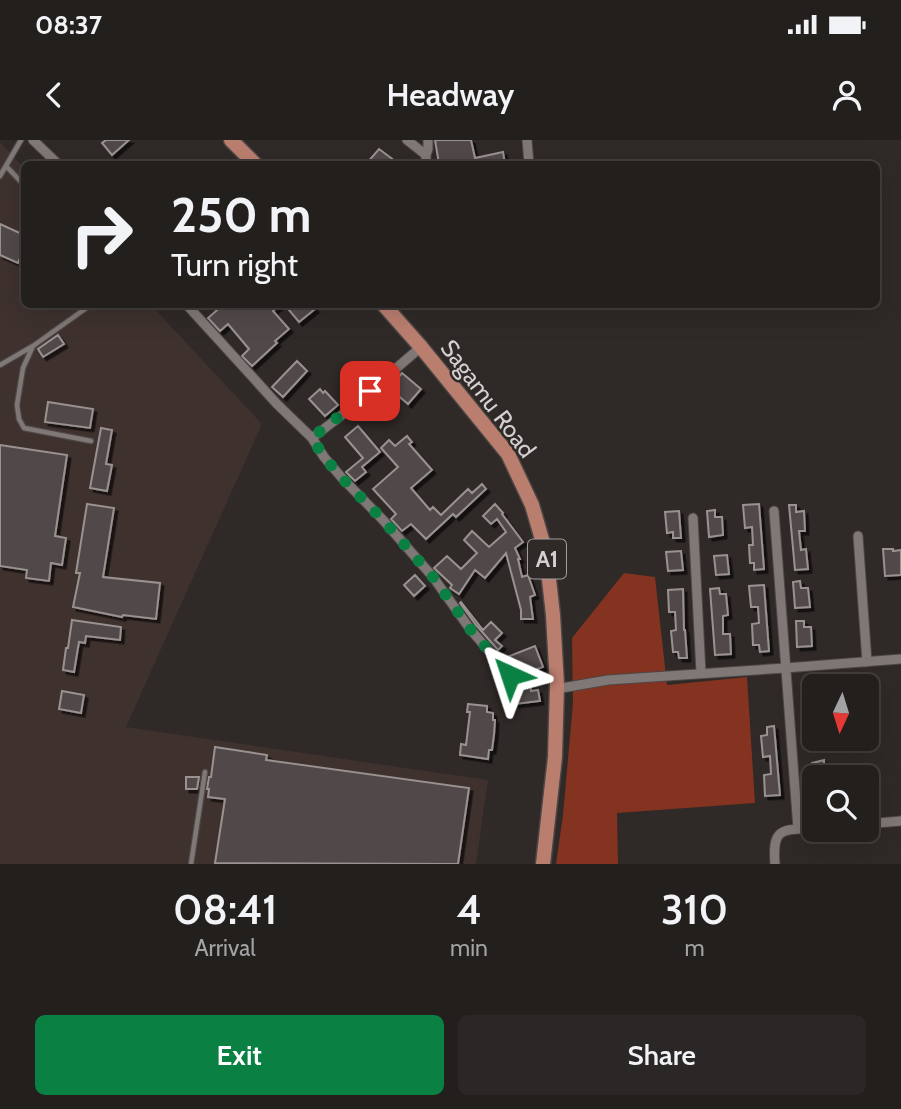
<!DOCTYPE html>
<style>
:root{--surface:#231f1d;--page:#2b2726;--text:#f1f3f6;--muted:#a3a2a4;--line:#403d3b;--accent:#0b8043}
body{margin:0;font-family:Cabin,sans-serif;background:var(--page);color:var(--text);height:100vh;display:flex;flex-direction:column;font-size:26px;white-space:nowrap}
*{box-sizing:border-box;margin:0}
p{font-size:23px;color:var(--muted)}
.icon{flex:none;width:38px;height:38px;fill:none;stroke:currentColor;stroke-width:2;stroke-linecap:round;stroke-linejoin:round}
.map{position:relative;height:724px;overflow:hidden}
.details{display:flex;flex-direction:column;background:var(--surface);flex:1}
.details>*{flex:none}
.guide{position:absolute;left:21px;top:21px;width:859px;height:147px;border-radius:10px;box-shadow:0 7px 28px #0002,0 0 0 2px var(--line);background:#231f1d;color:var(--text);overflow:hidden}
.needle{width:46px;rotate:184deg}
.fabs{position:absolute;left:802px;top:534px;display:grid;gap:14px}
.fabs a{display:grid;place-items:center;width:77px;height:77px;border-radius:10px;background:var(--surface);box-shadow:0 7px 28px #0002,0 0 0 2px var(--line);font-size:35px}
.pin{position:absolute;display:grid;place-items:center;width:60px;height:60px;color:#fff;margin:-30px;border-radius:14px;box-shadow:0 4px 10px #0006}
.me{position:absolute;width:77px;margin:-38px;rotate:318deg;stroke-linejoin:round;filter:drop-shadow(0 0 5px #0008)}
.turn{display:flex;align-items:center;gap:24px;height:147px;padding:0 35px;font-size:32px}
.turn .icon{width:91px;height:91px;stroke-width:2.5}
.turn b{display:block;font-size:49px;line-height:60px}
.eta{display:flex;justify-content:space-evenly;align-items:center;height:119px;text-align:center}
.eta b{font-size:42px;font-weight:600;line-height:49px}
.primary-button{display:flex;gap:14px;margin-top:auto;padding:14px 35px}
.primary-button a{flex:1;height:80px;border-radius:10px;background:var(--accent);color:#fff;font-size:28px;font-weight:600;line-height:80px;text-align:center}
.primary-button a+a{background:var(--page);color:var(--text)}
.status{display:flex;justify-content:space-between;align-items:center;height:49px;padding:0 35px;background:var(--surface);direction:ltr}
.status svg{height:19px;fill:currentColor}
header{display:flex;justify-content:space-between;align-items:center;height:91px;padding:0 35px;background:var(--surface);font-size:32px;font-weight:600}
.map>svg:first-child{display:block}
.built{fill:#3e312e}
.green{fill:#83331f}
.building{fill:#514a49;stroke:#999290;stroke-width:2;filter:url(#shadow)}
.lines{fill:none;stroke-linecap:round;stroke-linejoin:round}
.service-casing{stroke:#4c4745;stroke-width:7}
.minor-casing{stroke:#4c4745;stroke-width:11}
.trunk-casing{stroke:#4c4745;stroke-width:17}
.service{stroke:#807876;stroke-width:4.5}
.minor{stroke:#807876;stroke-width:9}
.trunk{stroke:#ba7e6f;stroke-width:14}
.route{stroke:#0b8043;stroke-width:12;stroke-dasharray:0 21.6}
.labels{text-anchor:middle;stroke-width:5;stroke-linejoin:round;paint-order:stroke}
.shield{fill:#2f2927;stroke:#a29e9d;stroke-width:2}
.shield-label{font-size:23px;font-weight:bold;fill:#d4d0cf}
.street-label{font-size:24px;fill:#d4d0cf;stroke:#2f2927}
</style>
<div class="status"><b>08:37</b><svg viewBox="0 0 49 12"><path d="M0 12V9h3v3zM5 12V6h3v6zM10 12V3h3v9zM15 12V0h3v12zM26 1h20v11H26zM47 4h2v5h-2z"/></svg></div>
<header><svg class="icon" aria-label="back" viewBox="0 0 24 24"><path d="M15 5l-7 7 7 7"/></svg>Headway<svg class="icon" aria-label="person" viewBox="0 0 24 24"><circle cx="12" cy="8" r="4"/><path d="M4 21q1-7 8-7t8 7"/></svg></header>
<div class="map">
<svg width="901" height="724" viewBox="0 0 901 724">
<defs>
<filter id="shadow"><feDropShadow dx="3.5" dy="3.5" stdDeviation="0" flood-color="#0009"/></filter>
</defs>
<rect width="100%" height="100%" fill="#2f2927"/>
<path class="built" d="M0,2L24,28V164L151,165L262,284L126,587L488,640L476,724H0Z"/>
<path class="green" d="M624,433L655,437L667,545L747,537L755,663L617,673L618,724H556L563,675L573,563L572,498Z"/>
<path class="building" d="M106,0H129L112,15L102,3Z
M435,0H471L475,18L503,12L505,24H439Z
M379,9L399,24H366Z
M0,84L24,95V108L18,123L0,115Z
M224,164H281L273,171L289,189L275,201L277,203L252,226L242,216L249,209L228,184L220,191L208,178Z
M284,164H311L315,169L299,182Z
M58,195L64,204L43,217L38,209Z
M297,221L307,231L283,257L272,247Z
M402,233L421,249L408,264L389,248Z
M320,249L323,253L325,251L338,265L325,276L309,259Z
M48,262L93,269L90,288L45,282Z
M358,286L380,312L362,327L366,332L355,341L346,332L363,318L345,297Z
M101,288L112,290L106,324L112,325L107,351L90,348Z
M407,296L412,302L409,304L432,330L411,348L430,370L433,367L441,375L468,349L472,353L482,344L486,349L456,377L453,374L426,399L411,384L402,391L391,379L396,374L373,349L398,327L381,308L389,300L395,306Z
M0,305L67,315L55,396L66,398L62,425L51,423L49,441L26,438L27,430L0,426Z
M87,364L114,368L103,437L160,443L156,479L123,475L122,477L73,467L80,433H76Z
M495,364L503,373L502,374L523,402L515,408L520,419H518L522,437L528,435L535,455L530,457L533,479H521V470L506,413L485,438L475,430L459,454L450,448L452,445L434,428L447,416L461,429L477,413L464,400L472,391L489,407L506,392L497,379L491,384L483,376Z
M759,364L764,429L754,430V423H750L749,405H753L752,387L745,388L743,365Z
M789,365H796V372L804,371L805,391H799L801,410L806,409L808,429L795,430Z
M715,370V377H722L723,395L709,397L707,371Z
M679,371L681,398H673V392L667,393L665,372Z
M883,409H893V411L901,410V435L885,436Z
M681,411L683,430L668,431L666,412Z
M727,415L729,434L716,435L714,416Z
M415,435L425,446L414,456L404,445Z
M800,441L801,448H808L810,467L795,468L793,442Z
M764,445L769,511L760,512L759,505H753L752,484L759,483L758,467H751L749,446Z
M719,448L720,454H726L728,475L723,476V494H730L731,514L715,515L710,449Z
M683,449L684,490H685L687,518H679L678,512H673L671,491L676,490L675,472H669L668,450Z
M461,462L483,490L491,482L502,493L495,500L502,506L498,510L476,485L460,463Z
M72,480L121,487L120,500L86,496L85,503L79,502L74,532L63,530L66,508H68Z
M796,481H804V487H811L812,506L797,507Z
M535,506L543,527L532,531L514,529L510,524L507,517Z
M814,543V564H809L810,572H803L801,544Z
M522,544L530,545L531,551L538,550L540,561L515,564L513,545Z
M62,551L84,555L81,573L59,569Z
M468,564L487,566V572L493,573V580H495L494,595L492,610H489L488,619L460,615L461,604L466,605L470,572H467Z
M814,582V604H807L805,583Z
M774,586L780,655L765,656L764,635L771,634L770,616L763,617L761,596L767,595V587Z
M215,607L267,615L266,620L469,648L458,724L215,723L225,659L208,657L209,649H207L209,637H211Z
M824,620V637H811L812,623Z
M186,637H199L197,649H186Z"/>
<g class="lines">
<defs>
<path id="service" d="M6,26L24,45
M0,36L21,0
M0,225L33,206
M91,301L24,288L19,279L17,265L23,228L33,206L92,164
M191,724L205,632"/>
<path id="minor" d="M33,0L58,24
M407,0L426,15V24
M527,0L529,24
M426,15L428,9V0
M186,164L277,264L312,298L324,317L342,338L383,380L433,437L470,489L510,535L515,537L557,539
M312,298L342,275L421,207
M774,371L798,689
M693,378L701,533
M858,396L867,522
M556,549L608,540L785,528L901,519
M866,684L901,681
M775,724C772,687 782,690 814,688"/>
<path id="trunk" d="M231,0L255,24
M383,164L421,207L508,314L532,365L546,413L553,475L557,545L555,617L543,724"/>
</defs>
<use href="#service" class="service-casing"/>
<use href="#minor" class="minor-casing"/>
<use href="#trunk" class="trunk-casing"/>
<use href="#service" class="service"/>
<use href="#minor" class="minor"/>
<use href="#trunk" class="trunk"/>
</g>
<g class="lines">
<path class="route" d="M370,251L312,298L324,317L342,338L383,380L433,437L470,489L510,535"/>
</g>
<g class="labels">
<rect class="shield" x="528" y="399.5" width="38" height="39" rx="5"/>
<g class="shield-label">
<text x="547" y="427">A1</text>
</g>
<g class="street-label">
<text transform="translate(488 259) rotate(53)" y="8">Sagamu Road</text>
</g>
</g>
</svg>
<div class="fabs">
<a><svg class="needle" viewBox="-14 -14 28 28"><path d="M0-13l5 13h-10z" fill="#e53935"/><path d="M0 13l5-13h-10z" fill="#a3a2a4"/></svg></a>
<a><svg class="icon" aria-label="search" viewBox="0 0 24 24"><circle cx="10" cy="10" r="6"/><path d="M15 15l6 6"/></svg></a>
</div>
<div class="pin" style="left:370px;top:251px;background:#d93025"><svg class="icon" aria-label="arrive" viewBox="0 0 24 24"><path d="M6 21V4h12l-3 4 3 4H6"/></svg></div>
<svg class="me" style="left:510px;top:535px" viewBox="-20 -20 40 40"><path d="M0-17L14 15 0 8-14 15z" fill="#0b8043" stroke="#fff" stroke-width="4"/></svg>
<div class="guide">
<div class="turn"><svg class="icon" aria-label="right" viewBox="0 0 24 24"><path d="M7 20v-9h11M14 6l5 5-5 5"/></svg><div><b>250 m</b>Turn right</div></div>
</div>
</div>
<section class="details">
<div class="eta">
<div><b>08:41</b><p>Arrival</p></div>
<div><b>4</b><p>min</p></div>
<div><b>310</b><p>m</p></div>
</div>
<div class="primary-button"><a>Exit</a><a>Share</a></div>
</section>
